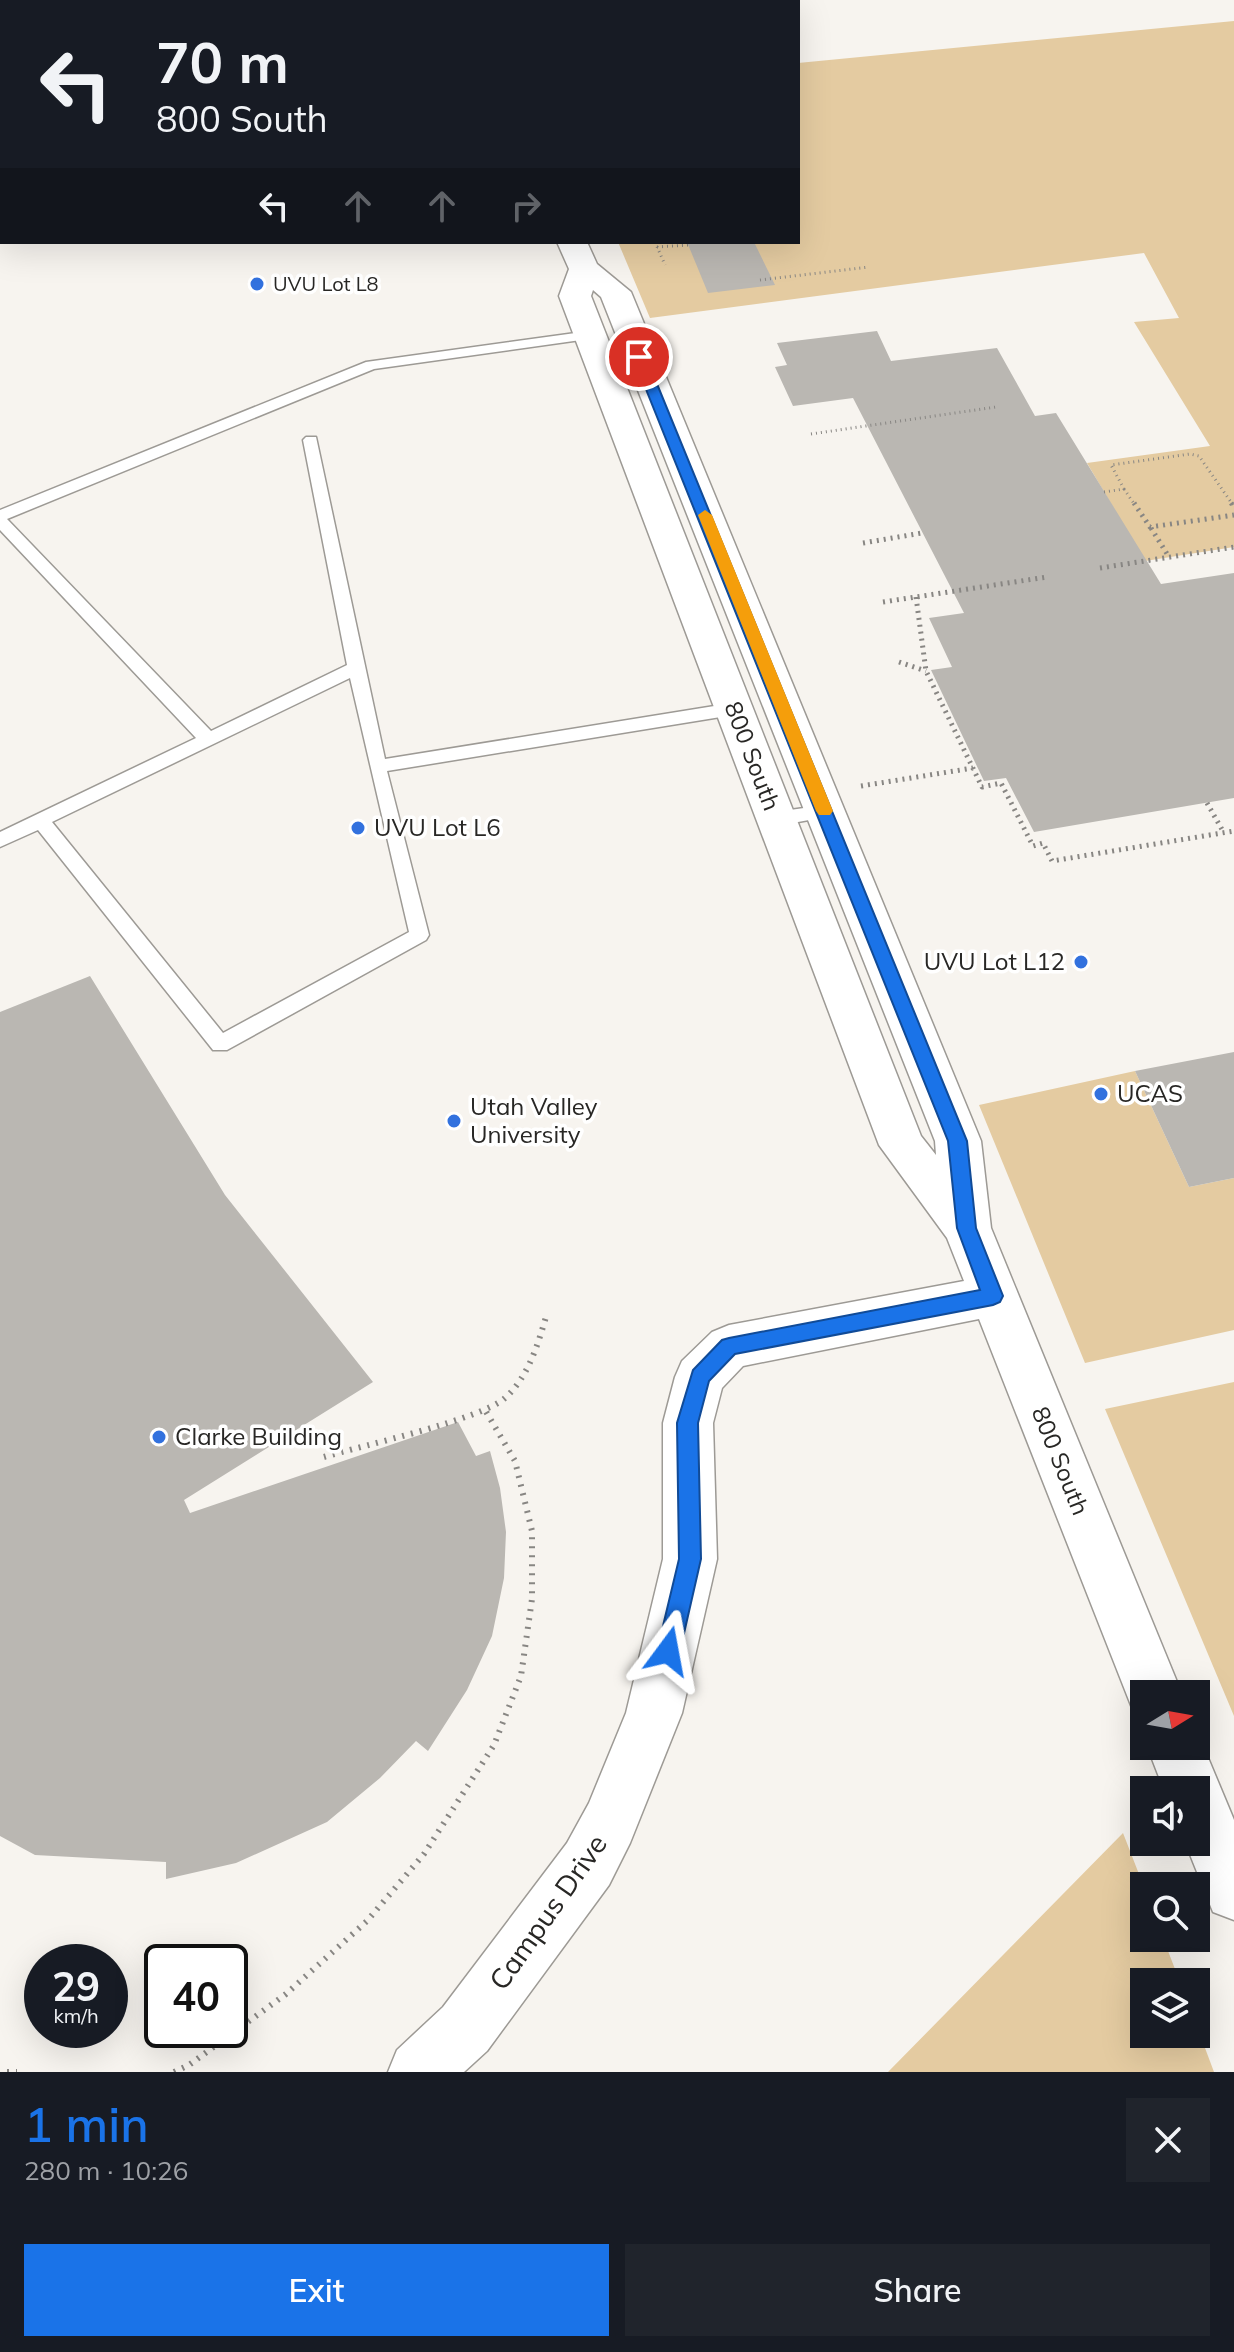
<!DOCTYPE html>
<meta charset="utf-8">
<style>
:root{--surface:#171b24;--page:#20242c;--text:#f1f3f6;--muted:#9ea1a6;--accent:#1a73e8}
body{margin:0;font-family:Mulish,sans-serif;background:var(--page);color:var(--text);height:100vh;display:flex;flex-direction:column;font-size:30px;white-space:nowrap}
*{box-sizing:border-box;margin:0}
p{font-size:26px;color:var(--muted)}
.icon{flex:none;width:44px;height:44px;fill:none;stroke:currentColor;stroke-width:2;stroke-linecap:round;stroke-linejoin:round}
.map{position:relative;height:2072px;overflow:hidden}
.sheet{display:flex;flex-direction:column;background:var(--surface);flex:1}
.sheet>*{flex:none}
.banner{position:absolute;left:0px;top:0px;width:800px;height:244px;box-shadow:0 8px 32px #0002;background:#171b24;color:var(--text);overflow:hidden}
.needle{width:52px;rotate:79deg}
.buttons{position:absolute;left:1130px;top:1680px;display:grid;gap:16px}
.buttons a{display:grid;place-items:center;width:80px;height:80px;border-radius:0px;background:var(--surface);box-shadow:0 8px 32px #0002;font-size:40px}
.speed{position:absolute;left:24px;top:1944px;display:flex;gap:16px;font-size:40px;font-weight:700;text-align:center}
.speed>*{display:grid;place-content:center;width:104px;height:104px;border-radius:50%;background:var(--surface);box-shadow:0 8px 32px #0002;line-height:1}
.speed small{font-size:20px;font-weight:400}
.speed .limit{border:4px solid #111;border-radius:12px;background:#fff;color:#111}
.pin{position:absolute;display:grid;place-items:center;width:68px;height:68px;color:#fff;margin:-34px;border:4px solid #fff;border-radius:50%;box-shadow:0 2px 8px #0007}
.me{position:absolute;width:88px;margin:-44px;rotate:13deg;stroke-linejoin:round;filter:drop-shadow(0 0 6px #0008)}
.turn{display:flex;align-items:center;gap:28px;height:168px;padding:0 24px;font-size:36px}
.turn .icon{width:104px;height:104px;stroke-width:2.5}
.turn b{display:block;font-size:56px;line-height:68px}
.lanes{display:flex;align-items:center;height:76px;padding:0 24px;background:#0003;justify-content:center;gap:40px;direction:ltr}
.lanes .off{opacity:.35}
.round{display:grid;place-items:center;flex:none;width:84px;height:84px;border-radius:0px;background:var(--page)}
.head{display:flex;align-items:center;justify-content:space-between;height:136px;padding:0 24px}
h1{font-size:48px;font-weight:600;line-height:60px;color:var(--accent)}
.action{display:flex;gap:16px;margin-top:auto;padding:16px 24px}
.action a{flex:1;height:92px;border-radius:0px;background:var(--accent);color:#fff;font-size:32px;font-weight:600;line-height:92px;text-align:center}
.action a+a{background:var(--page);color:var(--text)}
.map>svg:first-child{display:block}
.green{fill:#e4cba1}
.building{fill:#bab7b2}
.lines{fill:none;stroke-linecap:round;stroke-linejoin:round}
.service-casing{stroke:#9d9a95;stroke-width:3}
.tertiary-casing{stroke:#9d9a95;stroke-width:3}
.path-far2{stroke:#888683;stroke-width:3;stroke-dasharray:1 4;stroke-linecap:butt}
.path-far1{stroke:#888683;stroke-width:5;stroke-dasharray:2 5;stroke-linecap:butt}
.path{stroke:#888683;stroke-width:6;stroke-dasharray:2 7;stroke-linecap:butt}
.service{fill:#fff;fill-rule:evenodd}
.tertiary{fill:#fff;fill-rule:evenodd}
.route{fill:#1a73e8;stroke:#114b97;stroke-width:2}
.slow{fill:#f59e0b}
.poi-dot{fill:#3271de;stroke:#fff;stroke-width:3}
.labels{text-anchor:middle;stroke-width:7;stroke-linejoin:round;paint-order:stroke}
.far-poi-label{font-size:20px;fill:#282725;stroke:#fff;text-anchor:start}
.street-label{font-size:24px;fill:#282725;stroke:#fff}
.poi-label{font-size:24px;fill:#282725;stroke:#fff;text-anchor:start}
.near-street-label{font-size:28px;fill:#282725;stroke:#fff}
</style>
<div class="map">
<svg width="1234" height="2072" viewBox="0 0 1234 2072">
<rect width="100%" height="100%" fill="#f7f4ef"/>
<path class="green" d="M1234,21V547L1145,561L1087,463L1210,446L1134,322L1179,318L1144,253L650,318L618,242H798V63Z
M1135,1071L1189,1187L1234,1178V1330L1085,1363L979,1105Z
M1234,1382V1716L1105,1409Z
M1123,1833L1144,1887V1938H1163L1180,1982H1144V2034H1196V2024L1214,2072H888Z"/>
<path class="building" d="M687,242H754L775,285L708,293Z
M877,331L891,361L997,348L1035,416L1056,413L1161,584L1234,573V798L1034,832L1006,778L984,781L931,670L952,667L929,618L964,613L853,398L793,406L775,367L787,365L777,343Z
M90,976L225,1195L373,1382L184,1500L190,1513L458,1422L476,1456L490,1451L500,1488L506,1532L504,1578L492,1636L467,1690L428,1751L416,1741L380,1778L327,1822L236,1863L166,1879V1862L35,1855L0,1836V1012Z
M1234,1052V1178L1189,1187L1135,1071Z"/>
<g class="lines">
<defs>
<path id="service" d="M0,107H2V115H0Z
M590,331L597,335L595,338L374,369L7,519L211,731L347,665L303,440L306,437H316L385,759L733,703L742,709L733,715L387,771L429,935L426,940L227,1050H213L38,830L0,847V832L196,738L0,530V510L366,362ZM350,678L409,932L223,1033L52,822Z
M825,805L834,811L831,816L776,826L767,819L776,812Z"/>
<path id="tertiary" d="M105,0H133L134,2H106Z
M461,0H487L488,2H462Z
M557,242H587L597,264L631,292L981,1141L991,1228L1182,1694H1144V1717L1134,1713L979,1319L743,1366L722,1388L713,1423L717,1559L682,1713L630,1843L609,1885L487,2051L464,2072H388L397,2050L443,2007L567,1843L589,1803L626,1713L663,1559V1423L675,1377L682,1361L712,1332L729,1325L964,1281L947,1238L879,1145L559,296L569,269ZM593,290L601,297L935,1141L936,1155L921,1136L591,296Z
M1196,1729L1234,1820V1920L1213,1912L1185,1842H1196V1790H1164L1147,1746H1196Z"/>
</defs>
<use href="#service" class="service-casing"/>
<use href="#tertiary" class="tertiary-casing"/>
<path class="path-far2" d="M180,2L184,0
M655,242L665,265
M657,247L688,245
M760,280L869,267
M811,434L996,407
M1124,489L1135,505
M1104,492L1124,489L1111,465L1190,454L1199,456L1233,505"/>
<path class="path-far1" d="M1134,503L1150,527L1234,515
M1231,503L1234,507
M1151,528L1169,557
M863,543L922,533
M1100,568L1234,547
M916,597L926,671L982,787L1001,783L1033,846L1043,843L1052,861L1234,831
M883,602L1047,577
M899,662L926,671
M861,786L973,768
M1207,803L1224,833"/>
<path class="path" d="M324,1457C361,1446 482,1419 505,1398C528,1377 537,1347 546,1317
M7,2072H17
M174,2072L189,2065L286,1994L367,1921L424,1854L494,1745L521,1676L532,1599V1531L515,1461L485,1410"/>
<use href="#service" class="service"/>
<use href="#tertiary" class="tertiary"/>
</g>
<path class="route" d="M639,353L646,357L967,1141L976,1228L1003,1296L1000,1302L993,1305L735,1354L709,1381L698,1423L701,1559L680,1651L676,1659L668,1662L660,1659L657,1651L679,1559L677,1423L693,1370L722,1340L729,1338L980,1290L957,1228L948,1141L633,357Z"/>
<path class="slow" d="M705,510L712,515L833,811L830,815H819L816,811L698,515Z"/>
<g class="poi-dot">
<circle cx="257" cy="284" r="8"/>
<circle cx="358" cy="828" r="8"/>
<circle cx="1081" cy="962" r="8"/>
<circle cx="1101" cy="1094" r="8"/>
<circle cx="454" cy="1121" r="8"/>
<circle cx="159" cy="1437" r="8"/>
</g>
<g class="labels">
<g class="far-poi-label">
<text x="273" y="291">UVU Lot L8</text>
</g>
<g class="street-label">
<text transform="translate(752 756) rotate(69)" y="8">800 South</text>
<text transform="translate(1060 1461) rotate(68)" y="8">800 South</text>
</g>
<g class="poi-label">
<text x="374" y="836">UVU Lot L6</text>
<text x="1065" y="970" text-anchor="end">UVU Lot L12</text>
<text x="1117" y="1102">UCAS</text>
<text x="470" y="1115">Utah Valley<tspan x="470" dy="28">University</tspan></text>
<text x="175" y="1445">Clarke Building</text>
</g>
<g class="near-street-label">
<text transform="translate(548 1912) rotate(-55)" y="10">Campus Drive</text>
</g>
</g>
</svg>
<div class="buttons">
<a><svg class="needle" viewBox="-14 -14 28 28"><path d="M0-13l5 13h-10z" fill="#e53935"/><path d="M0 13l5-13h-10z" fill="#9ea1a6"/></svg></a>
<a><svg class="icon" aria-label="sound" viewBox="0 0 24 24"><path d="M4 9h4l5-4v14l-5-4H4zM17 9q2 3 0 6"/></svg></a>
<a><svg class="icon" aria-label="search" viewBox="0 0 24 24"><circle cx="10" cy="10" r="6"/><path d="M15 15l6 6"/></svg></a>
<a><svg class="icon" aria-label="layers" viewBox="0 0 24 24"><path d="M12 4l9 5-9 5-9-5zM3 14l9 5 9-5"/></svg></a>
</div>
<div class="speed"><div>29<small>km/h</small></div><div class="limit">40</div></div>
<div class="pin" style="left:639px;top:357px;background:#d93025"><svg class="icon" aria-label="arrive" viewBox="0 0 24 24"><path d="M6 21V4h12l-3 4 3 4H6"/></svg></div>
<svg class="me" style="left:668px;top:1651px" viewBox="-20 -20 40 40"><path d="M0-17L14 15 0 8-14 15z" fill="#1a73e8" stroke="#fff" stroke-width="4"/></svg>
<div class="banner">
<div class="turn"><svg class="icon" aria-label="left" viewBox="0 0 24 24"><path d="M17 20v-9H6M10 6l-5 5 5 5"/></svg><div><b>70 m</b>800 South</div></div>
<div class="lanes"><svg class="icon" aria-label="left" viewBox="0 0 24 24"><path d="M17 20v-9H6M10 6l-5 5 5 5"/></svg><svg class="icon off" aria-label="ahead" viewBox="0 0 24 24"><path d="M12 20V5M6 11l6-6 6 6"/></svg><svg class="icon off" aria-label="ahead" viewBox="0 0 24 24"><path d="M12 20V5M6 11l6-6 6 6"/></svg><svg class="icon off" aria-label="right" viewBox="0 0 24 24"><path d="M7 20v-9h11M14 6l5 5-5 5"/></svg></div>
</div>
</div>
<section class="sheet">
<div class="head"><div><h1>1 min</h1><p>280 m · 10:26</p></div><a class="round"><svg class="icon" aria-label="close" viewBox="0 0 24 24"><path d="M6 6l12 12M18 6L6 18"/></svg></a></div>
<div class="action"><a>Exit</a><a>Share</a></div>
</section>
